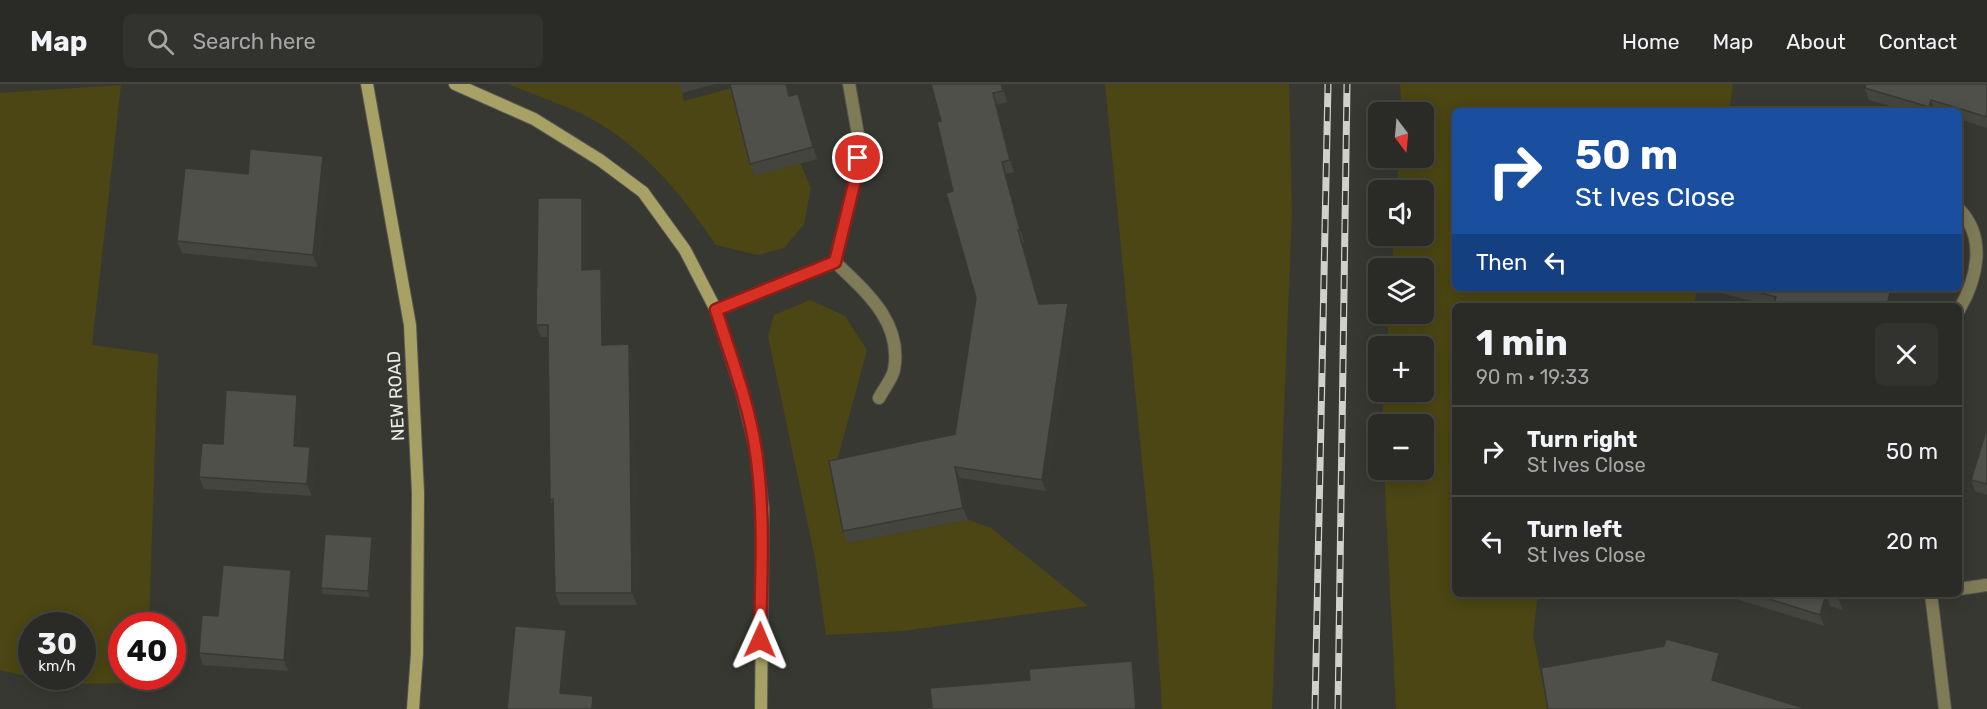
<!DOCTYPE html>
<meta charset="utf-8">
<style>
:root{--surface:#2a2a26;--page:#32322e;--text:#f1f3f6;--muted:#a5a7a7;--line:#464643}
body{margin:0;font-family:Rubik,sans-serif;background:var(--page);color:var(--text);height:100vh;display:flex;flex-direction:column;font-size:22px;white-space:nowrap}
*{box-sizing:border-box;margin:0}
p{font-size:20px;color:var(--muted)}
.icon{flex:none;width:33px;height:33px;fill:none;stroke:currentColor;stroke-width:2;stroke-linecap:round;stroke-linejoin:round}
.map{position:relative;flex:1;overflow:hidden}
.panel{position:absolute;left:1452px;top:219px;width:510px;height:294px;display:flex;flex-direction:column;background:var(--surface);border-radius:9px;box-shadow:0 3px 15px #0003,0 0 0 2px var(--line)}
.panel>*{flex:none}
.hud{position:absolute;left:1452px;top:24px;width:510px;height:183px;border-radius:9px;box-shadow:0 3px 15px #0003,0 0 0 2px var(--line);background:#1a4fa0;color:#fff;overflow:hidden}
.needle{width:39px;rotate:164deg}
.controls{position:absolute;left:1368px;top:18px;display:grid;gap:12px}
.controls a{display:grid;place-items:center;width:66px;height:66px;border-radius:9px;background:var(--surface);box-shadow:0 3px 15px #0003,0 0 0 2px var(--line);font-size:30px}
.speed{position:absolute;left:18px;top:528px;display:flex;gap:12px;font-size:30px;font-weight:700;text-align:center}
.speed>*{display:grid;place-content:center;width:78px;height:78px;border-radius:50%;background:var(--surface);box-shadow:0 3px 15px #0003,0 0 0 2px var(--line);line-height:1}
.speed small{font-size:15px;font-weight:400}
.speed .limit{border:9px solid #d22;background:#fff;color:#111}
.pin{position:absolute;display:grid;place-items:center;width:51px;height:51px;color:#fff;margin:-26px;border:3px solid #fff;border-radius:50%;box-shadow:0 2px 6px #0007}
.me{position:absolute;width:66px;margin:-33px;rotate:1deg;stroke-linejoin:round;filter:drop-shadow(0 0 4px #0008)}
.turn{display:flex;align-items:center;gap:21px;height:126px;padding:0 24px;font-size:27px}
.turn .icon{width:78px;height:78px;stroke-width:2.5}
.turn b{display:block;font-size:42px;line-height:51px}
.then{display:flex;align-items:center;height:57px;padding:0 24px;background:#0003;gap:12px;font-size:22px}
.round{display:grid;place-items:center;flex:none;width:63px;height:63px;border-radius:9px;background:var(--page)}
.overview{display:flex;align-items:center;justify-content:space-between;height:102px;padding:0 24px}
h1{font-size:36px;font-weight:700;line-height:45px}
ul{padding:0;list-style:none}
li{display:flex;align-items:center;gap:18px;height:90px;padding:0 24px;border-top:2px solid var(--line)}
li div{flex:1}
li b{display:block;font-size:22px}
li em{font-style:normal}
header{display:flex;align-items:center;gap:36px;box-sizing:border-box;height:84px;padding:0 30px;background:var(--surface);border-bottom:2px solid var(--line)}
header strong{font-size:28px}
nav{display:flex;gap:33px;margin-inline-start:auto;font-size:21px}
.search{width:420px;height:54px;background:var(--page);display:flex;align-items:center;gap:15px;box-sizing:border-box;padding:0 21px;border-radius:9px;color:var(--muted);font-size:22px}
.map>svg:first-child{display:block}
.green{fill:#4b4613;fill-rule:evenodd}
.lines{fill:none;stroke-linecap:round;stroke-linejoin:round}
.street-casing{stroke:#555550;stroke-width:14}
.secondary-casing{stroke:#555550;stroke-width:14}
.street{stroke:#7f7b57;stroke-width:12}
.secondary{stroke:#a7a166;stroke-width:12}
.rail-casing{stroke:#d0d0cc;stroke-width:7}
.rail{stroke:#383833;stroke-width:4.5;stroke-dasharray:14;stroke-linecap:butt}
.wall{fill:#454540}
.shaded-wall{fill:#383834}
.building{fill:#50504b;stroke:#383834;stroke-width:1.5}
.route-casing{stroke:#8d1f18;stroke-width:15}
.route{stroke:#d93025;stroke-width:10}
.labels{text-anchor:middle;stroke-width:6;stroke-linejoin:round;paint-order:stroke}
.street-label{font-size:18px;fill:#ebebe8;stroke:#383833}
</style>
<header>
<strong>Map</strong>
<div class="search"><svg class="icon" aria-label="search" viewBox="0 0 24 24"><circle cx="10" cy="10" r="6"/><path d="M15 15l6 6"/></svg>Search here</div>
<nav><a>Home</a><a>Map</a><a>About</a><a>Contact</a></nav>
</header>
<div class="map">
<svg width="1987" height="625" viewBox="0 0 1987 625">
<rect width="100%" height="100%" fill="#383833"/>
<path class="green" d="M508,0H680L684,17L736,3L800,79L811,104L804,140L784,164L758,171L716,161C684,114 650,71 602,41C574,23 538,13 508,0Z
M1105,0H1289L1292,128L1272,625H1162L1154,499Z
M1400,0H1733L1729,27H1455V204H1697L1694,222H1455V510H1538L1533,552L1548,625H1396L1384,386H1424V340H1382L1384,308H1424V262H1387L1389,230H1424V184H1392L1394,152H1424V106H1397L1399,74H1424V28H1402Z
M121,1L92,261L158,270L149,541L122,542V592L147,593V599L61,600L0,586V9ZM32,542H82V592H32Z
M810,216L845,232L867,266L834,388L847,459L968,436L991,444L1088,522L902,547L826,551L815,474L768,252L774,231Z"/>
<g class="lines">
<defs>
<path id="street" d="M849,0L859,56L856,92L835,178C865,207 903,238 894,286C892,295 883,306 879,314
M1959,125C1987,154 1977,195 1959,226
M716,226L835,178
M1959,505L1987,501
M1931,510L1945,625"/>
<path id="secondary" d="M367,0L410,241L418,409L417,570L413,625
M455,0L534,35L600,76L643,108L685,166L716,226L742,309L756,366L763,426L761,625"/>
</defs>
<use href="#street" class="street-casing"/>
<use href="#secondary" class="secondary-casing"/>
<use href="#street" class="street"/>
<use href="#secondary" class="secondary"/>
<defs>
<path id="rail" d="M1315,625L1328,0
M1338,625L1347,0"/>
</defs>
<use href="#rail" class="rail-casing"/>
<use href="#rail" class="rail"/>
</g>
<path class="wall" d="M679,0H715L682,9Z
M787,0L790,12L798,10L803,22L817,75L755,92L750,80Z
M931,0H1002L1007,18L997,21L1014,88L1006,90L1024,158H1022L1040,220L1072,231L1046,407L960,394L968,436L847,459L843,447L955,350L976,214L953,107L941,37Z
M1987,0V44L1959,35V27H1908L1869,16L1865,4Z
M328,84L318,183L182,169L177,157L248,90Z
M587,126L586,186L606,197V261L634,272L637,521H560L555,509L554,425L550,416L548,253H541L536,241Z
M1719,204H1899L1894,222H1771L1721,209Z
M297,311L301,322L299,363L314,375L312,412L204,405L199,393L223,360Z
M1987,344V411L1975,407L1971,396Z
M372,453L374,459L370,513L323,510L321,504Z
M291,486L295,497L288,587L203,581L199,569L218,532Z
M1720,510H1848L1843,526L1830,522L1824,542Z"/>
<path class="shaded-wall" d="M993,9L997,21L1014,88L1010,76Z
M798,10L803,22L817,75L813,63Z
M1931,16L1935,27H1931L1929,23Z
M323,72L328,84L318,183L313,171Z
M1002,78L1006,90L1024,158L1020,146Z
M582,114L587,126L586,197L582,186Z
M1018,146L1022,158L1043,232L1039,220Z
M601,185L606,197L607,273L602,261Z
M1891,204H1899L1894,222H1887Z
M1068,219L1072,231L1046,407L1042,396Z
M629,260L634,272L637,521L632,509Z
M297,311L301,322L298,374L294,362Z
M310,363L314,375L312,412L307,400Z
M955,383L960,394L968,436L963,424Z
M372,453L374,459L370,513L368,507Z
M291,486L295,497L288,587L284,576Z
M1826,510L1830,522L1824,542L1820,531Z
M1840,510H1848L1843,526L1838,514Z
M566,546L571,558L565,620L560,609Z
M1719,569L1723,581L1716,608L1712,596Z
M1132,577L1136,589L1139,625H1136Z
M593,612L597,623V625H592Z"/>
<path class="building" d="M730,0H786L789,12L798,10L813,63L750,80Z
M931,0H1001L1003,7L993,9L1010,76L1002,78L1020,146H1018L1039,220L1068,219L1042,396L955,383L963,424L843,447L829,377L955,350L976,214L946,109L953,107L937,38L941,37Z
M1866,0H1987V33L1931,16L1929,23L1865,4Z
M250,65L323,72L313,171L177,157L185,84L248,90Z
M538,114H582V186L601,185L602,261L629,260L632,509H555L553,415L550,416L548,241H536Z
M1743,204H1891L1887,222H1773L1776,213Z
M226,306L297,311L294,362L310,363L307,400L199,393L202,359L223,360Z
M1987,344V400L1971,396Z
M325,450L372,453L368,507L321,504Z
M223,481L291,486L284,576L199,569L202,531L218,532Z
M1753,510H1840L1838,514L1826,510L1820,531Z
M515,542L566,546L560,609L593,612L592,625H507Z
M1666,555L1719,569L1712,596L1807,625H1548L1541,584L1664,562Z
M1132,577L1136,625H905L932,623L930,604L1030,596L1029,585Z"/>
<g class="lines">
<defs>
<path id="route" d="M760,556C761,493 765,431 756,368C749,320 731,273 716,226L835,178L856,92L858,74"/>
</defs>
<use href="#route" class="route-casing"/>
<use href="#route" class="route"/>
</g>
<g class="labels">
<g class="street-label">
<text transform="translate(396 312) rotate(-93)" y="6">NEW ROAD</text>
</g>
</g>
</svg>
<div class="controls">
<a><svg class="needle" viewBox="-14 -14 28 28"><path d="M0-13l5 13h-10z" fill="#e53935"/><path d="M0 13l5-13h-10z" fill="#a5a7a7"/></svg></a>
<a><svg class="icon" aria-label="sound" viewBox="0 0 24 24"><path d="M4 9h4l5-4v14l-5-4H4zM17 9q2 3 0 6"/></svg></a>
<a><svg class="icon" aria-label="layers" viewBox="0 0 24 24"><path d="M12 4l9 5-9 5-9-5zM3 14l9 5 9-5"/></svg></a>
<a>+</a>
<a>−</a>
</div>
<div class="speed"><div>30<small>km/h</small></div><div class="limit">40</div></div>
<div class="pin" style="left:858px;top:74px;background:#d93025"><svg class="icon" aria-label="arrive" viewBox="0 0 24 24"><path d="M6 21V4h12l-3 4 3 4H6"/></svg></div>
<svg class="me" style="left:760px;top:556px" viewBox="-20 -20 40 40"><path d="M0-17L14 15 0 8-14 15z" fill="#d93025" stroke="#fff" stroke-width="4"/></svg>
<div class="hud">
<div class="turn"><svg class="icon" aria-label="right" viewBox="0 0 24 24"><path d="M7 20v-9h11M14 6l5 5-5 5"/></svg><div><b>50 m</b>St Ives Close</div></div>
<div class="then">Then<svg class="icon" aria-label="left" viewBox="0 0 24 24"><path d="M17 20v-9H6M10 6l-5 5 5 5"/></svg></div>
</div>
<section class="panel">
<div class="overview"><div><h1>1 min</h1><p>90 m · 19:33</p></div><a class="round"><svg class="icon" aria-label="close" viewBox="0 0 24 24"><path d="M6 6l12 12M18 6L6 18"/></svg></a></div>
<ul>
<li><svg class="icon" aria-label="right" viewBox="0 0 24 24"><path d="M7 20v-9h11M14 6l5 5-5 5"/></svg><div><b>Turn right</b><p>St Ives Close</p></div><em>50 m</em></li>
<li><svg class="icon" aria-label="left" viewBox="0 0 24 24"><path d="M17 20v-9H6M10 6l-5 5 5 5"/></svg><div><b>Turn left</b><p>St Ives Close</p></div><em>20 m</em></li>
</ul>
</section>
</div>
